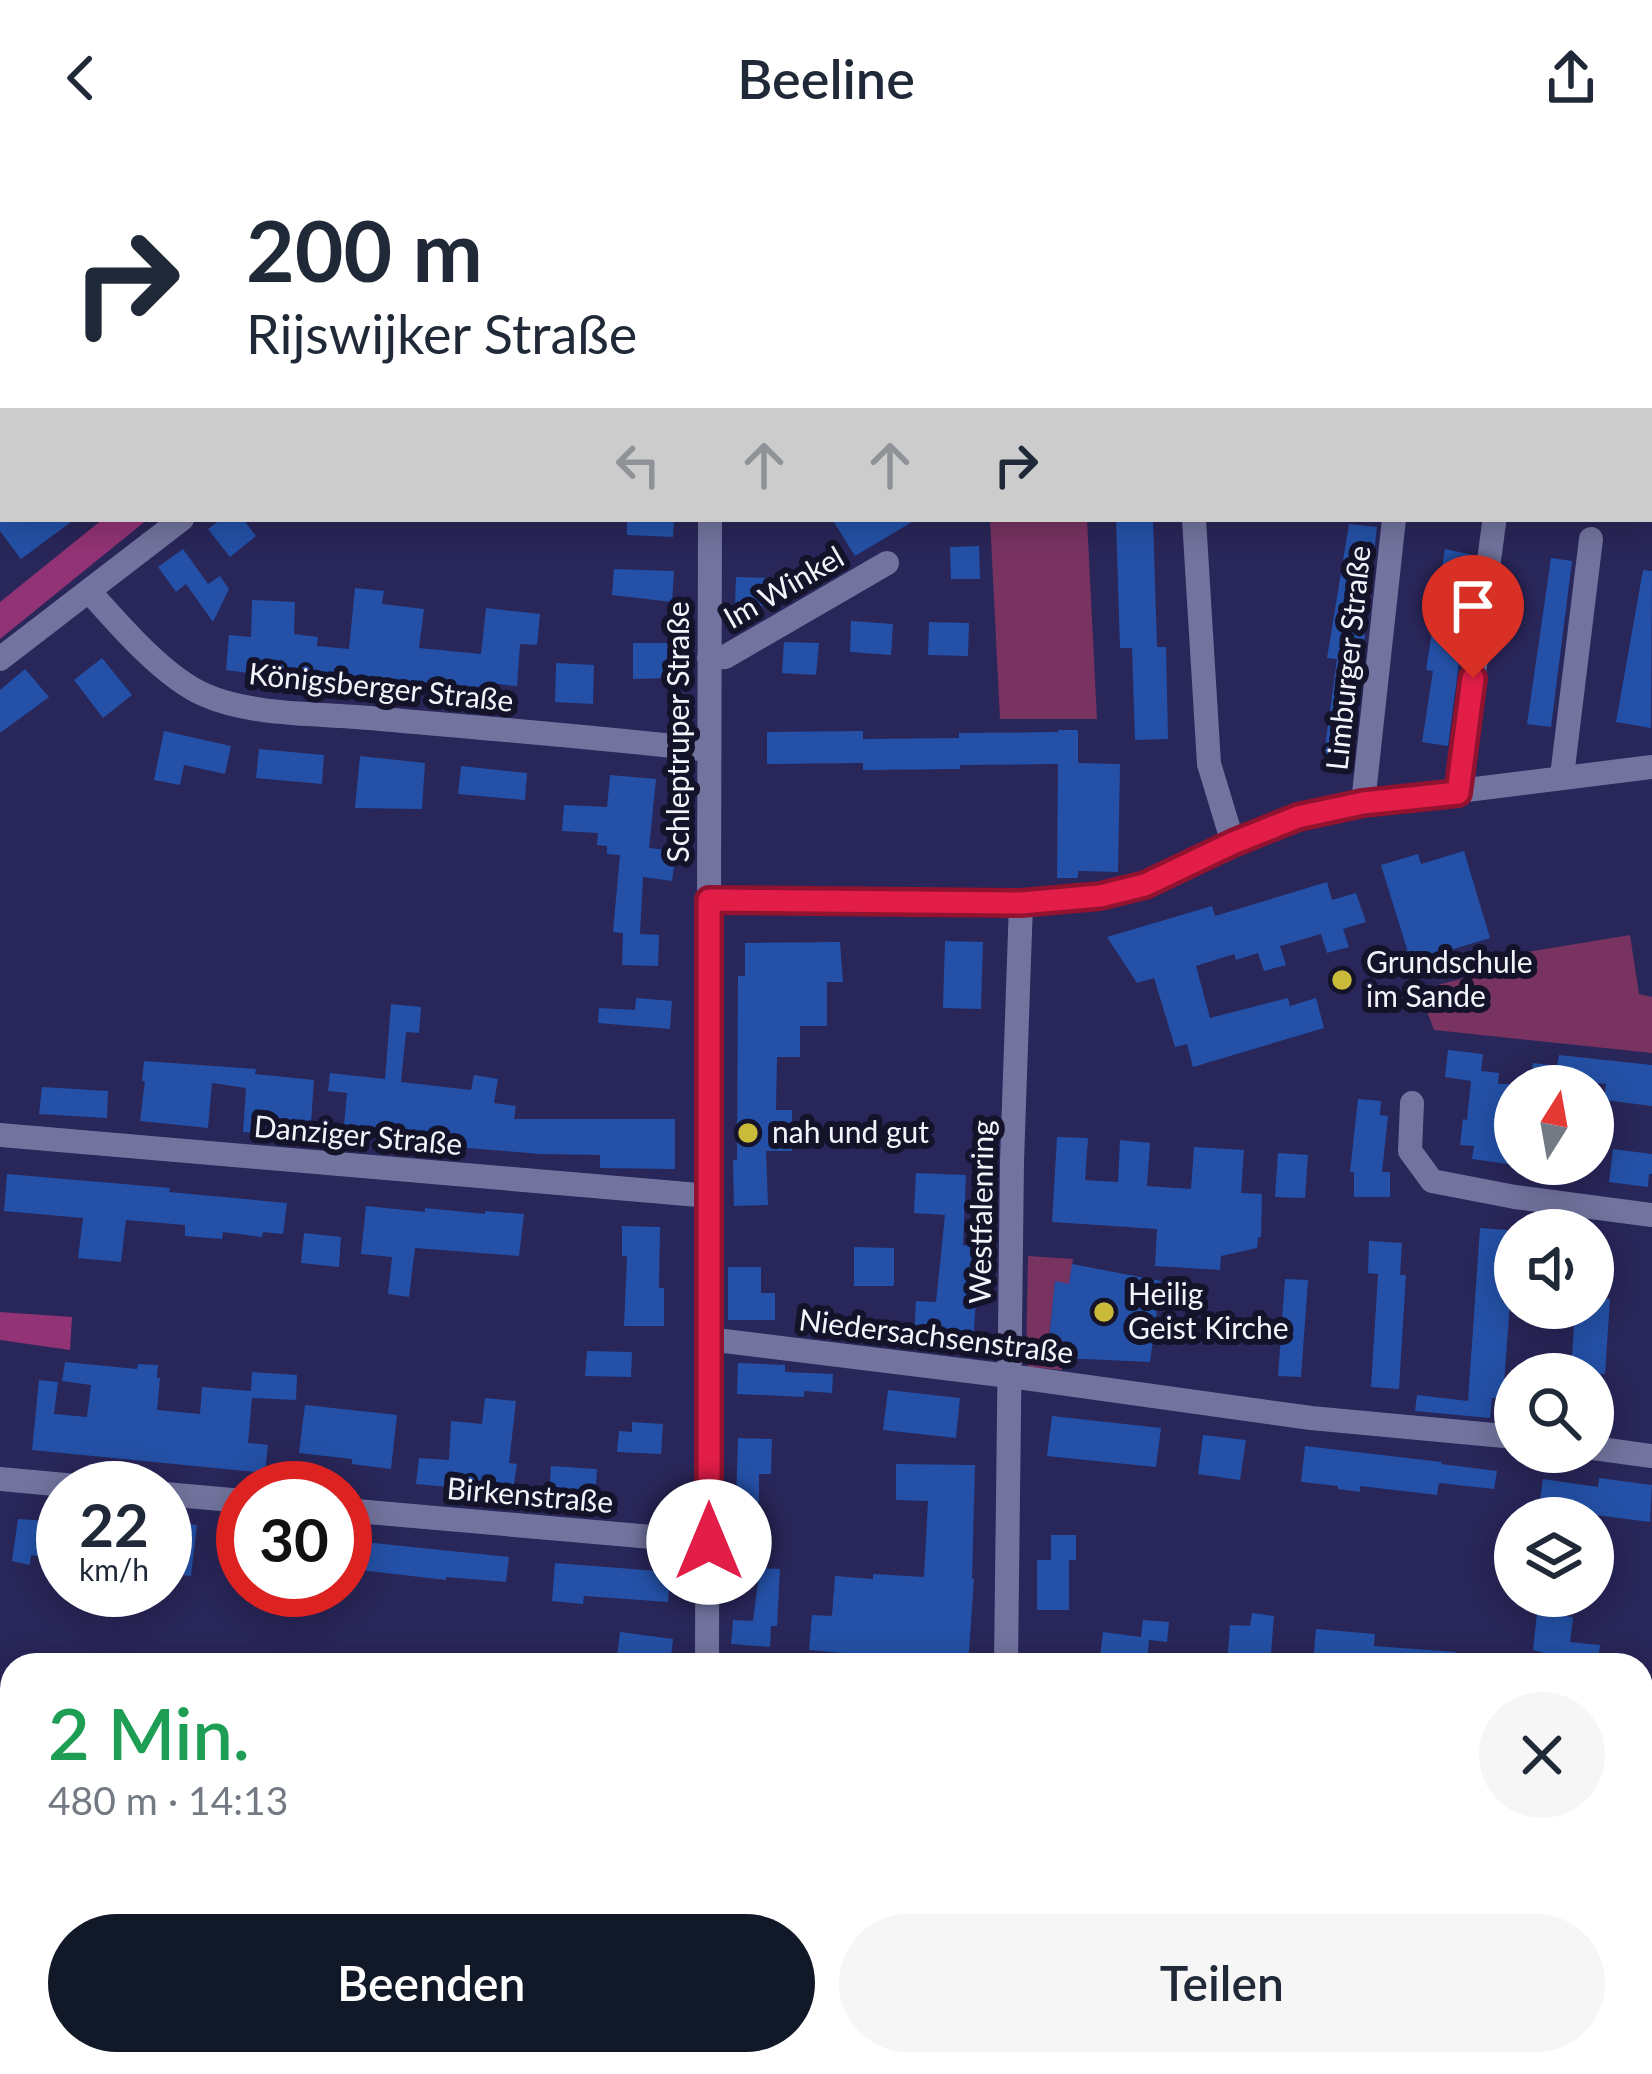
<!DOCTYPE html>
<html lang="de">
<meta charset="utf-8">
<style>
:root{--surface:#fff;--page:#f6f6f7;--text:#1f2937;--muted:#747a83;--accent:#111827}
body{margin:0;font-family:Lato,sans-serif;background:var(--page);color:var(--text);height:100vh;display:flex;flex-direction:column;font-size:45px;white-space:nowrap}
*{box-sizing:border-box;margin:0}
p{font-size:39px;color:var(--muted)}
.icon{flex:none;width:66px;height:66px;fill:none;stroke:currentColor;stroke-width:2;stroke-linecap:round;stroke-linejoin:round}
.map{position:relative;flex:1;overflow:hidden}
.panel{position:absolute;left:0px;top:1497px;width:1653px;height:423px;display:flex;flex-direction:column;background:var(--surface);border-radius:36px 36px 0 0;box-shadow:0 6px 30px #0003}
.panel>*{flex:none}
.top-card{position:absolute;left:0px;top:0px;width:1653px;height:366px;box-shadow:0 6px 30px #0003;background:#fff;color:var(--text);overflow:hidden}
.needle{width:78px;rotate:11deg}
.controls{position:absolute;left:1494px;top:909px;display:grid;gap:24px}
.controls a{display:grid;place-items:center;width:120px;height:120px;border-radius:50%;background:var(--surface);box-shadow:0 6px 30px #0003;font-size:60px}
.speed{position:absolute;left:36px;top:1305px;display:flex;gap:24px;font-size:60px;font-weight:700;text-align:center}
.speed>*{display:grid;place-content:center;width:156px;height:156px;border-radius:50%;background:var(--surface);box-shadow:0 6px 30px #0003;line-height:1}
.speed small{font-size:30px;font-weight:400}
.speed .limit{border:18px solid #d22;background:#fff;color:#111}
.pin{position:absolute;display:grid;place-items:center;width:102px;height:102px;color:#fff;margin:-123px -51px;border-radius:50% 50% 50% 0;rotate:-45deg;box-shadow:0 0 12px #0007}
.pin .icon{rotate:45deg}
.me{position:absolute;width:132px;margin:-66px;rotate:0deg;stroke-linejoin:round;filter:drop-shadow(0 0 9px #0008)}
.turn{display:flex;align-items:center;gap:42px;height:252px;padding:0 48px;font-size:54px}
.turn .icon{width:156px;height:156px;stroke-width:2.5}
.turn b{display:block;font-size:84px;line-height:102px}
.lanes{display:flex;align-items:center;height:114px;padding:0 48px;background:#0003;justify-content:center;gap:60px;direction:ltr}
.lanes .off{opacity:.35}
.round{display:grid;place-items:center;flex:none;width:126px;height:126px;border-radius:63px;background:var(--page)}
.head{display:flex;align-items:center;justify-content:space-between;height:204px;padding:0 48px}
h1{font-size:72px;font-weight:600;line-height:90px;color:#1e9e55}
.primary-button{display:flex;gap:24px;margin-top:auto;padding:24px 48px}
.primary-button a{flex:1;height:138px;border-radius:72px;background:var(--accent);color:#fff;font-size:48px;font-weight:600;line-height:138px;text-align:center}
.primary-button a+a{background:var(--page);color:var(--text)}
header{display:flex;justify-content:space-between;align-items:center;height:156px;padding:0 48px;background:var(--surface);font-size:54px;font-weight:600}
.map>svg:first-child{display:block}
.green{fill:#783361}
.forest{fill:#923375}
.building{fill:#2451a7}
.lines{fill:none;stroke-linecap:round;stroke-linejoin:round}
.minor{stroke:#72749f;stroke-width:24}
.route-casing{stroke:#92132f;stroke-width:30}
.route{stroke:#e11d48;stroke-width:21}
.poi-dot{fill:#caba3a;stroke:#14132a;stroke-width:4.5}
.labels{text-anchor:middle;stroke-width:12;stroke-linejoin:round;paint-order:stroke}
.street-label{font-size:30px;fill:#f3f4fa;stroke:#14132a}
.poi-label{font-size:30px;fill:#f3f4fa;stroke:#14132a;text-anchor:start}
</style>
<header><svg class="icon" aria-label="back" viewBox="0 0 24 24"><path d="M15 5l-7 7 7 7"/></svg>Beeline<svg class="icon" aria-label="share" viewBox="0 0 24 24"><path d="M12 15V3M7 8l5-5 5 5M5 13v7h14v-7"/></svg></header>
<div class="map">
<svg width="1652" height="1918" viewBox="0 0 1652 1918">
<rect width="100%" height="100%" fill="#292659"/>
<path class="green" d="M990,363H1087L1097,563H1000Z
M1630,779L1639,838L1652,841V897L1434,874L1419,834L1505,811L1527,796Z
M1028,1100L1073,1103L1069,1128L1055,1126L1049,1183H1062V1214L1028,1211L1026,1206Z"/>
<path class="forest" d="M103,363H148L0,483V446Z
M0,1156L72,1161L70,1194L0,1184Z"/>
<path class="building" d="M0,363H75L21,403L0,375Z
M221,363H243L256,380L230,401L208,373Z
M627,363H674L673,381L627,379Z
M832,363H917L855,400Z
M1116,363H1153L1157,491H1166L1168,583L1135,584L1132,492H1120Z
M1349,368L1377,371L1351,603L1324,599L1337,503L1327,502Z
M979,390L980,423H951L950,391Z
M183,393L208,428L220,420L229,433L213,466L186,428L176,436L158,411Z
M1445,393L1473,399L1448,590L1422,586L1433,515L1426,514Z
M1551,402L1572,405L1551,571L1527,568Z
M614,413L674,415L672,446L612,439Z
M1643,414L1652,415L1651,572L1616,566Z
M736,421L772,422L771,450L735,449Z
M355,432L384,435L382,448L424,453L419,492L481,498L486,452L540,458L537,489L520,488L517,530L484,527L482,547L442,543L443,537L266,519L267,510L250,507L248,517L226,514L229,479L251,481L252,444L295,446L294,478L318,481L317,490L349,493Z
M851,465L893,468L891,499L850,496Z
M929,466L969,467L968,500L928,499Z
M784,486L819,487L816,519L782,517Z
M633,487H671V522L633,523Z
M102,502L132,539L103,562L74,524Z
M556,507L594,509L593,548L555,546Z
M25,513L49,541L0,577V534Z
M1058,574H1078V607L1120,608L1118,716L1078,715V722H1057L1058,608L960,609V613L863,614V607L767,608V576L863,575V583L959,582V577L1058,576Z
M164,575L231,590L225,618L184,609L180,629L154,624Z
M259,593L324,599L322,628L256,622Z
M360,600L425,607L422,653L355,652Z
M461,610L527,617L525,644L458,638Z
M610,619L656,623L649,692L676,695L672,725L643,721L640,778L659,779L658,810L622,809L623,777L613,776L620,699L607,698V690L597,689L598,677L562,675L564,649L607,651Z
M1464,695L1490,782L1447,795L1450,804L1426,812L1423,803L1411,806L1381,709L1418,698L1421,708Z
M1327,726L1332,744L1356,737L1366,766L1343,773L1349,791L1327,797L1321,778L1280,790L1286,809L1264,815L1258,797L1236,804L1234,798L1196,810L1210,862L1288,842L1290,850L1316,842L1324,872L1193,911L1187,888L1175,891L1154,822L1137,827L1107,781L1212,750L1215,760Z
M945,785L983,786L981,853L943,852Z
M840,786L843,826H827V870H800V901H777L776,954H792V995H766L768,1049L734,1050L733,1004H737L738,820H745V787Z
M636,842L672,845L670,873L598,867L599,852L635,854Z
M391,848L421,851L419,877L406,876L401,926L471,934L474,919L498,923L494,947L516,950L514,963H675V1013L600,1012V999L541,998L443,990L441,983L412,980V987L343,981L347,937L328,935L330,917L385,923Z
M1448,894L1483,898L1481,915L1499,917L1498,928H1515V1009L1472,1003L1474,990L1460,989L1463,963L1467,964L1471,925L1445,921Z
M1559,899L1652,909V950L1604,944L1606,928L1565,923L1564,930H1530L1533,907L1557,910Z
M144,905L256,913L255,918L314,924L310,981L243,976L246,932L212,927L208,972L140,965L145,925H142Z
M42,931L108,935L107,962L39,958Z
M1358,943L1381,945L1380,959L1388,960L1382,1016H1390V1041H1354V1016H1350Z
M1057,981L1088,982L1085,1024L1118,1026L1120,984L1150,987L1147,1030L1191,1033L1194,991L1244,994L1241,1037L1262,1038L1261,1081H1258L1257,1092L1221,1100L1220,1114L1155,1110L1157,1073L1052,1066Z
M1613,993L1652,998V1018H1649L1648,1031L1609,1026Z
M1278,997L1308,999L1305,1042L1275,1041Z
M916,1017L966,1019L963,1089L983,1092L979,1128H977L973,1187L914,1183L916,1145L936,1146L945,1059L914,1057Z
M7,1018L170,1032L169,1036L287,1047L283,1078L263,1076L262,1081L223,1076L222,1083L185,1080V1069L126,1064L121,1106L78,1102L83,1062L4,1055Z
M366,1050L425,1056V1052L485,1058V1055L524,1058L519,1100L415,1092L409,1141L388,1138L392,1101L361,1098Z
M622,1070L660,1071L659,1132H664V1170H624L627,1100H622Z
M1480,1072L1507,1074L1502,1146H1510L1503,1242H1492L1490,1262L1415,1255L1417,1239L1468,1245Z
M304,1077L341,1081L339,1111L301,1107Z
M1369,1085L1402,1087L1400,1119H1406L1399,1233L1371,1231L1378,1118L1368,1117Z
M854,1091L894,1092V1130H854Z
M1072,1108L1161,1125L1150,1206L1062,1202V1183L1049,1184L1055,1125L1069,1128Z
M728,1111H761V1137H775V1164H728Z
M1285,1123L1308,1124L1301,1221L1278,1220Z
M1593,1142L1610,1143L1605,1218H1571L1575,1152H1593Z
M587,1195L632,1196L631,1221L585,1220Z
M65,1206L137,1213L138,1208L158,1209L157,1222H160L157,1254L200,1258L202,1231L251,1235L252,1216L297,1219L296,1244L252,1242L248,1287L268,1289L265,1317L32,1294L39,1224L58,1226L54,1258L87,1261L91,1229L62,1225Z
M738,1207L785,1209V1216L833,1218L832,1237L804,1235V1241L737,1238Z
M888,1234L960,1242L956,1282L883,1274Z
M485,1242L516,1245L509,1307L517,1308L512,1340L480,1336V1334L416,1328L419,1302L449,1304L451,1265L482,1268Z
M305,1249L397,1259L391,1313L352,1308V1303L299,1297Z
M1052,1260L1161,1272L1156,1311L1047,1300Z
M632,1266L663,1268L661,1298L617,1296L619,1275L632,1276Z
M1203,1279L1246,1284L1240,1324L1198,1318Z
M738,1282L772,1283L771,1318H759V1347L736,1346Z
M1305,1290L1442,1306L1441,1308L1497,1315L1494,1333L1439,1327L1437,1339L1360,1330V1336L1338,1333V1330L1301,1326Z
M896,1308L975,1309L972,1423H974L968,1509L878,1503V1500L809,1494L812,1459L832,1460L835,1420L873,1423V1418L924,1421L928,1345L896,1344Z
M551,1310L597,1313L595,1345L549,1342Z
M1599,1322L1652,1329L1650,1366L1595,1359L1594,1362H1567L1538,1358L1543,1323L1598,1331Z
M18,1363L63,1366V1386L50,1384L49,1402L31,1399L30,1409L12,1405Z
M165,1365L197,1369L191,1420L172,1418L174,1406L165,1404Z
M1051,1379H1076V1404H1069V1454H1037V1404H1051Z
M364,1386L509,1401L506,1426L446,1421V1424L360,1414Z
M555,1407L670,1416L668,1446L584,1440L583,1448L552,1445Z
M760,1412L780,1413L777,1470H771L770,1491L731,1488L733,1464L753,1465Z
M1252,1457L1274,1460L1270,1509H1227L1230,1469L1250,1470Z
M1537,1457L1573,1461L1570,1486L1600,1489L1598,1505H1593V1509H1560L1561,1501L1533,1494Z
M1143,1464L1169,1466L1167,1486L1149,1484L1147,1509H1099L1103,1476L1141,1481Z
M1316,1473L1375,1478L1374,1490L1456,1496V1509H1313Z
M620,1476L673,1483L670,1509H616Z"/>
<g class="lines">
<path class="minor" d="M710,0V3
M1341,0L1342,3
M609,3L612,0
M1560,3L1564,0
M1650,313H1652
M1194,363L1209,608L1233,687
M89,435C118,468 165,522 205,539C252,560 318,557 369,562C482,572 596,581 709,594
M709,502L725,501L887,407
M0,503L182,363
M1562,620L1591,383
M1458,637L1494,367
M1363,647L1394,363
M709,744L1021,747L1100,740L1145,729L1233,687L1298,661L1363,647L1652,611
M1412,947L1410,995L1432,1025L1515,1041L1652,1059
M0,979L710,1040
M708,1183L1009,1220L1311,1262L1515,1281
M1593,1292L1652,1300
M0,1323L98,1332
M165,1338L243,1345
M345,1354L709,1386
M707,1509L710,363
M1006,1509L1012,1005L1021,747
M1641,1588L1652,1589
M0,1666L12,1668
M1641,1829H1652
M706,1908V1918
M1034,1908L1037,1918
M298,1918L299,1908"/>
</g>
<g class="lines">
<defs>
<path id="route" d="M709,1386V744L1021,747L1100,740L1145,729L1233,687L1298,661L1363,647L1458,637L1473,522"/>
</defs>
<use href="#route" class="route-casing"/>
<use href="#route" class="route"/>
</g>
<g class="poi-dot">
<circle cx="1342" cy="824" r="12"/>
<circle cx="748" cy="977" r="12"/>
<circle cx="1104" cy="1156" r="12"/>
</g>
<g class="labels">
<g class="street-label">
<text transform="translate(784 432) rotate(-30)" y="10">Im Winkel</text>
<text transform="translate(1349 502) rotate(-84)" y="10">Limburger Straße</text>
<text transform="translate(381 532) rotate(6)" y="10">Königsberger Straße</text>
<text transform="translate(679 576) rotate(-90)" y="10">Schleptruper Straße</text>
<text transform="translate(358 980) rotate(5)" y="10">Danziger Straße</text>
<text transform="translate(982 1056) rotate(-89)" y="10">Westfalenring</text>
<text transform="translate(936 1181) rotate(7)" y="10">Niedersachsenstraße</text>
<text transform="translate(530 1340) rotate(5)" y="10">Birkenstraße</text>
</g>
<g class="poi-label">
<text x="1366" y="817">Grundschule<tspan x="1366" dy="34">im Sande</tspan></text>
<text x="772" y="987">nah und gut</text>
<text x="1128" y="1149">Heilig<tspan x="1128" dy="34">Geist Kirche</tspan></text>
</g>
</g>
</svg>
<div class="controls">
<a><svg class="needle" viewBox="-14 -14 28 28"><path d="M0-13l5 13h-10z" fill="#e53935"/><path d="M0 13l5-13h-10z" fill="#747a83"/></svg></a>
<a><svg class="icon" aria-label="sound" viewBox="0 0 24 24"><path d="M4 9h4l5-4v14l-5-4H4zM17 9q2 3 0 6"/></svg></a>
<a><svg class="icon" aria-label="search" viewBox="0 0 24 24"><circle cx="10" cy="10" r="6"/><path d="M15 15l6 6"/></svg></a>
<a><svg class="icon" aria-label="layers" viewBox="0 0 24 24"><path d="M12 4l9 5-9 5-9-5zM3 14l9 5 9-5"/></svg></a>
</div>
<div class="speed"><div>22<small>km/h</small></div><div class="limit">30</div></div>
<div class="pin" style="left:1473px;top:522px;background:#d93025"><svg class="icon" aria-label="arrive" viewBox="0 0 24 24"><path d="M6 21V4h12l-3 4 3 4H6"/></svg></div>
<svg class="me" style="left:709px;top:1386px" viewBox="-20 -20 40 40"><circle r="19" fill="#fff"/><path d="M0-13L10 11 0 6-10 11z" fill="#e11d48"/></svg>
<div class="top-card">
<div class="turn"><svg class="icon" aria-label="right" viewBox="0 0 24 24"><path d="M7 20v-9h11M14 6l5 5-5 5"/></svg><div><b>200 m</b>Rijswijker Straße</div></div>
<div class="lanes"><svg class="icon off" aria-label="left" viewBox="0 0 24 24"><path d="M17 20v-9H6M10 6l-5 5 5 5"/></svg><svg class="icon off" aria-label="ahead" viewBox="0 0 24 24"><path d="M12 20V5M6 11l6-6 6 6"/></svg><svg class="icon off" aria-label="ahead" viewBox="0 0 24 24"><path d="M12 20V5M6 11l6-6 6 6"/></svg><svg class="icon" aria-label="right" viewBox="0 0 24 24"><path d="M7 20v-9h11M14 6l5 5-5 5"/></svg></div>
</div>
<section class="panel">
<div class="head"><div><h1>2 Min.</h1><p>480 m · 14:13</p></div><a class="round"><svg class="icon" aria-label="close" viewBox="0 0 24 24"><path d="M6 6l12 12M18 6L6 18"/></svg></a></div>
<div class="primary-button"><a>Beenden</a><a>Teilen</a></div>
</section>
</div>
